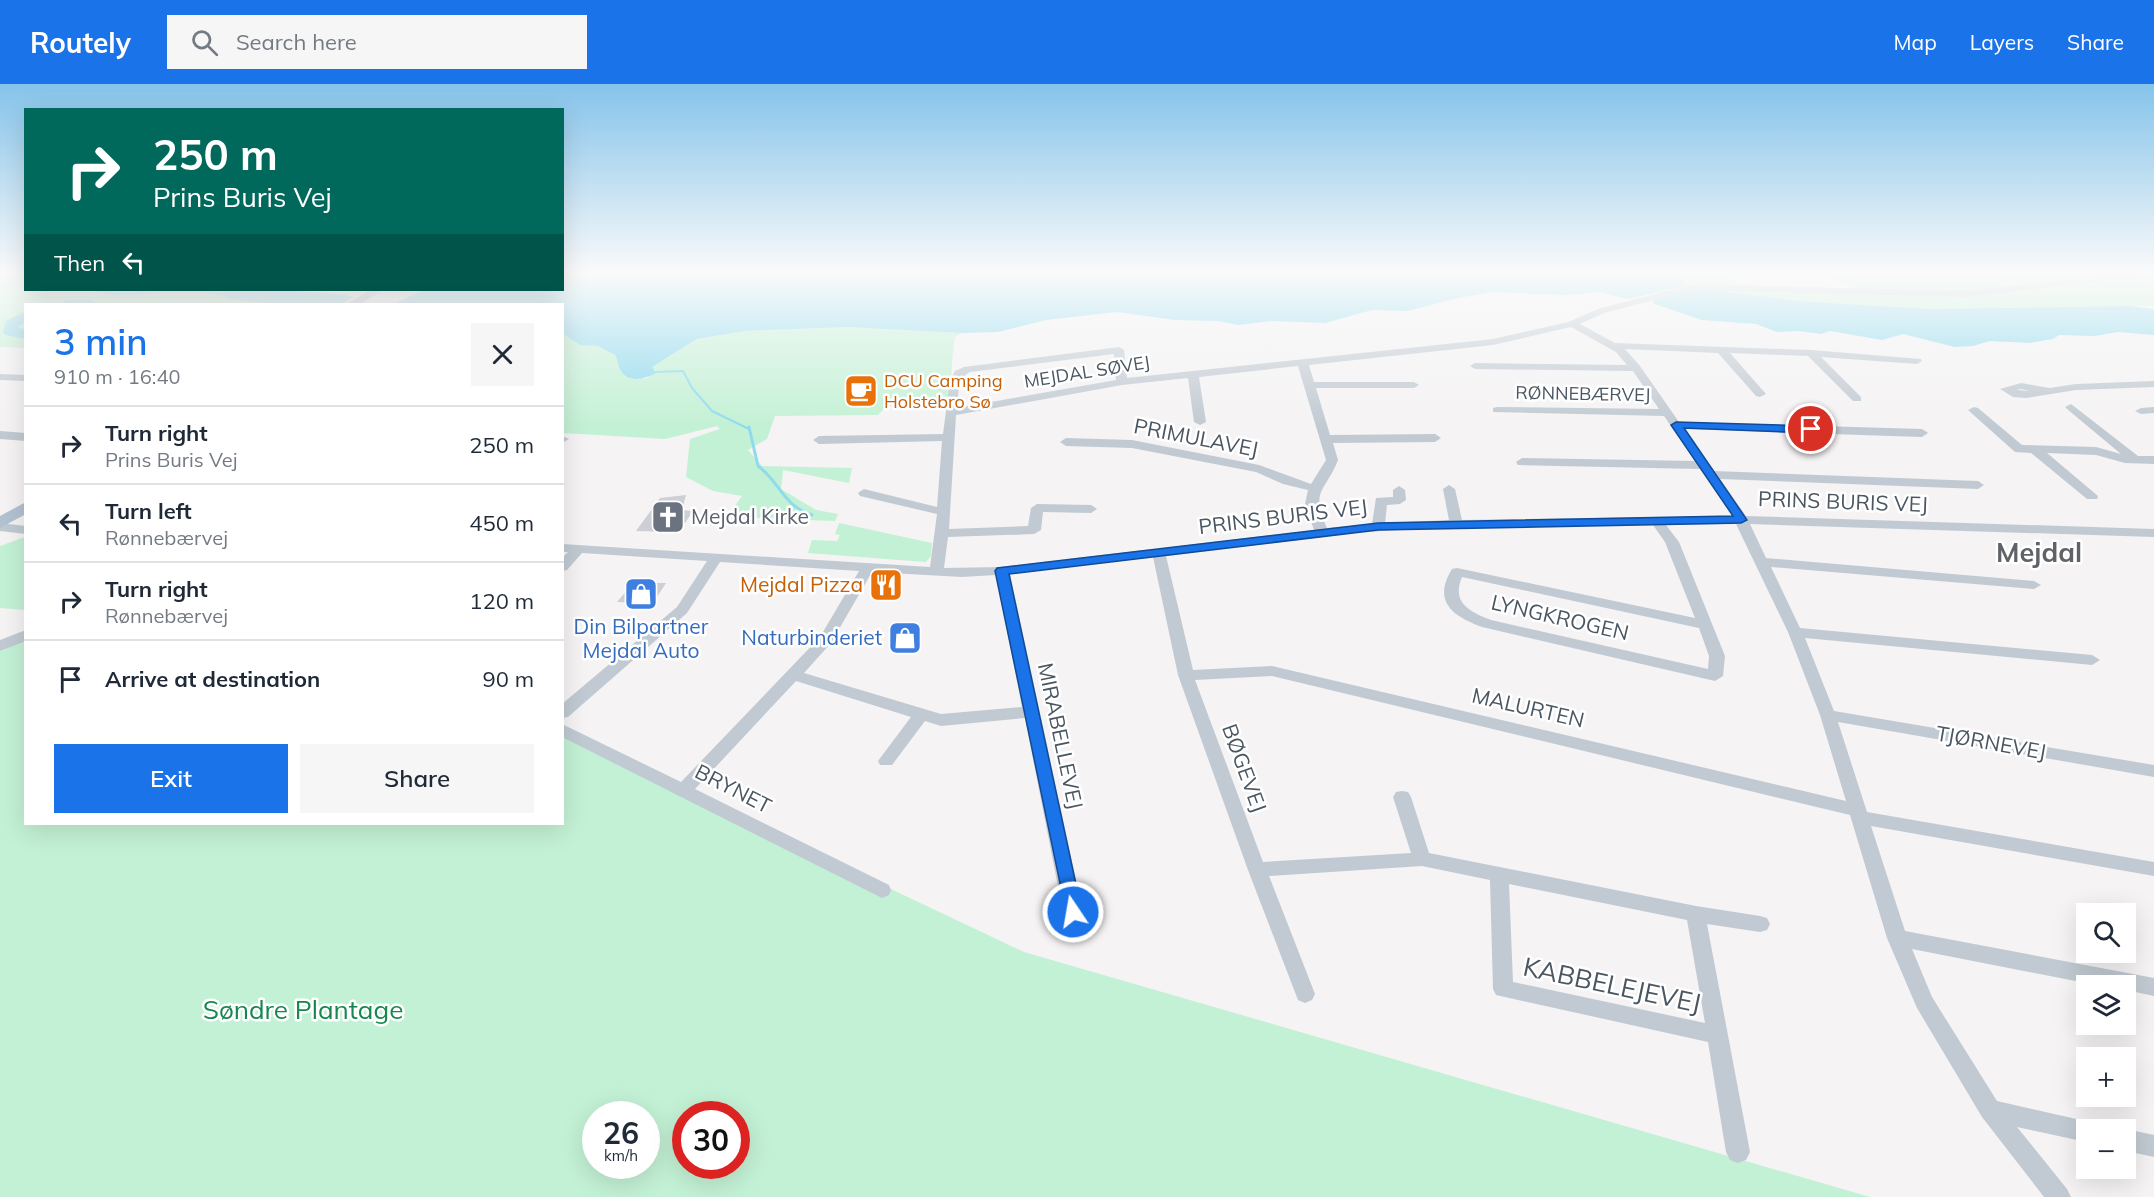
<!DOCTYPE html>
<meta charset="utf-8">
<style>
:root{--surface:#fff;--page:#f6f6f7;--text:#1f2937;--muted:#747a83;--line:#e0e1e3;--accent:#1a73e8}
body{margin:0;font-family:Mulish,sans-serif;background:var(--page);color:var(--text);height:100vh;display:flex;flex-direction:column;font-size:22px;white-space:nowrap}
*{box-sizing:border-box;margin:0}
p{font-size:20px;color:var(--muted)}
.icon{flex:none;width:33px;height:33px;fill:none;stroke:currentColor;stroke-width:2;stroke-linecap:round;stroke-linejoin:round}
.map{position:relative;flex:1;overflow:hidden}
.panel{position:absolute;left:24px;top:219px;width:540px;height:522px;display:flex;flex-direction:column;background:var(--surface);border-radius:0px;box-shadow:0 6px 24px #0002}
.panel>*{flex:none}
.hud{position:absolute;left:24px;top:24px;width:540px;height:183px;border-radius:0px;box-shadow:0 6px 24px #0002;background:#00695c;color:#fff;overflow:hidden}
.controls{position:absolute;left:2076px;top:819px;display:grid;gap:12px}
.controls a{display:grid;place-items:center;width:60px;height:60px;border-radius:0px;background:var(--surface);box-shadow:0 6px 24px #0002;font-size:30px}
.speed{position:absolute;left:582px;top:1017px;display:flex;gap:12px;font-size:30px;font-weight:700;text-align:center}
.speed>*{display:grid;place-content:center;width:78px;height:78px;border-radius:50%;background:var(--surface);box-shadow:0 6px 24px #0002;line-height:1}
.speed small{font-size:15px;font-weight:400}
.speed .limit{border:9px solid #d22;background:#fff;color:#111}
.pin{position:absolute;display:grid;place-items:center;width:51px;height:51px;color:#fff;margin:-26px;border:3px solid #fff;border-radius:50%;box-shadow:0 2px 6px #0007}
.me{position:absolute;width:66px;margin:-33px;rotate:348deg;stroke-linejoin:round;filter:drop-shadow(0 0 4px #0008)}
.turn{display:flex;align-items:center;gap:21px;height:126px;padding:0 30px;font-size:27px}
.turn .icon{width:78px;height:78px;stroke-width:2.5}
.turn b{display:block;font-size:42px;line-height:51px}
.then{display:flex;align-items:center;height:57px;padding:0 30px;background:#0003;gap:12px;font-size:22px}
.round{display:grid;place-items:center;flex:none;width:63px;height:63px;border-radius:0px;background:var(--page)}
.headline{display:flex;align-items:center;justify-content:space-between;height:102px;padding:0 30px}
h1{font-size:36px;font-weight:600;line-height:45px;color:var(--accent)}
.action{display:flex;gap:12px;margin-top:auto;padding:12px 30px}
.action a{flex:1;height:69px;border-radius:0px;background:var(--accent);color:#fff;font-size:24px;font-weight:600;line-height:69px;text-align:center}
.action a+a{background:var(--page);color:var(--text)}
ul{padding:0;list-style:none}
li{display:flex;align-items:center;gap:18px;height:78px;padding:0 30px;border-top:2px solid var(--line)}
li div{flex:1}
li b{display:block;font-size:22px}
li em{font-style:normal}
header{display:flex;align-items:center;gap:36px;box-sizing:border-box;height:84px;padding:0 30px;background:var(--accent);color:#fff}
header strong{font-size:28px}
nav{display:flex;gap:33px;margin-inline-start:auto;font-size:21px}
.search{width:420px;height:54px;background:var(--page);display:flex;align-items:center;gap:15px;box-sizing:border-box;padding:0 21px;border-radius:0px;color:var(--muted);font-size:22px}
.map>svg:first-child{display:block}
.green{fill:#c3f1d5;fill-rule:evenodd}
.water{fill:#90daee}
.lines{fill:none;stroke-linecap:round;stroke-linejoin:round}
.stream-far1{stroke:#90daee;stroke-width:2}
.stream{stroke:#90daee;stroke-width:3}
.river{fill:#90daee;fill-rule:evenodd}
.building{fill:#cdcfd5}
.minor{fill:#c1cad2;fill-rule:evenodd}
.major{fill:#b3c2d1;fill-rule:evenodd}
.route{fill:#1a73e8;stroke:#114b97;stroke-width:1.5}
.labels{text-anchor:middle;stroke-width:5;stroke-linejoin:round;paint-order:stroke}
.far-street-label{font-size:18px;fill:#4a5661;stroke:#fff}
.far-food-label{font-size:18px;fill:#c56008;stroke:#fff;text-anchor:start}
.street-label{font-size:21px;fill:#4a5661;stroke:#fff}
.worship-label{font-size:21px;fill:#5b616d;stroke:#fff;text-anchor:start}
.food-label{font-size:21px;fill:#c56008;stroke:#fff;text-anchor:end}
.shop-label{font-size:21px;fill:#366cbe;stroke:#fff}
.near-street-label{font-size:26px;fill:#4a5661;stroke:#fff}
.near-park-label{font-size:26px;fill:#17864f;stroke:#fff}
.district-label{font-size:27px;font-weight:bold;fill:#5f6368;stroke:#fff}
</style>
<header>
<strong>Routely</strong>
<div class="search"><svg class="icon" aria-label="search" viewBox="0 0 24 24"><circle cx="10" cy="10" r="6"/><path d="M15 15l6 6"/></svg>Search here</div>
<nav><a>Map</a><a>Layers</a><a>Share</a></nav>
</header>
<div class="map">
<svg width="2154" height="1113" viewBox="0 0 2154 1113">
<rect width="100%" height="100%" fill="#f5f3f3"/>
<path class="green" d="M0,187H25L26,206H92L114,211L188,207L217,210L234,216L274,220H26L25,264L0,263Z
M1674,187H1705L1757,205C1735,204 1686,208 1674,187Z
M1819,187H2149L1963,209L1857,207Z
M2154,190V222L1931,225L1798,217L1713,206L1969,212Z
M847,243L962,249L955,253C951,277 952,300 949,324L944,325L945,317C922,318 894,313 878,331L775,332L767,355L748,366L762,382L852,384L849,399L783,386L781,405L816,426L838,430L835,437L727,433L742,412L713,407L686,393L690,355L720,345L717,342L665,355L563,349L562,250L580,261L598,262L615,271L632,295L648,294L652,283L697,255L745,247Z
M839,439L932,459L931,472L926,478L808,469L812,456L837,457L840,451L835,450Z
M25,453V526L0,524V462Z
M25,556L26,740H562L563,650L1024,868L1870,1113H0V567ZM596,1030H646V1082H596ZM686,1030H736V1082H686Z"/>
<path class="water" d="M563,187H1674L1688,201L1629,215L1598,208L1566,211L1493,208L1458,214L1407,227L1372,226L1325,239L1271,237L1239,241L1218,237L1175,236L1117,228L1046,236L998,248L962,249L847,243L745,247L697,255L652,283L656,289C645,295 627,300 620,285C618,281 618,275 615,271L598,262L580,261L563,250L562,220H395L422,206H562Z
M92,206C177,205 264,202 348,211L353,213L341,220H274L227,215V213C190,202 152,212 115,211C107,211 99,207 92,206Z
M1689,206H1713L1799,217L1931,225L2129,222L2154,225V251L2118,248L2095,252L2059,251L2053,255L2029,259L1990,257L1973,262L1955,263L1903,250L1882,256L1830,247L1821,250L1798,247L1777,248L1756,240L1702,236L1652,219L1656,215Z"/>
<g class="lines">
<path class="stream-far1" d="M656,288L683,287L692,304L712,327L749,345"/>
<path class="stream" d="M749,343L758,382C780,398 783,422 812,431"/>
<path class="river" d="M66,216H91L98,220H59Z
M26,227V238L19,242V244L26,245V255L6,251L3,248L6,237Z"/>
</g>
<path class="building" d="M686,411L682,426L693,427L685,439H680L674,448L636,447L660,414Z
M634,498L651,499H666L653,519L617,518Z"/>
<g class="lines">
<path class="minor" d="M2139,187H2154V191L1966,213L1693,206L1604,229L1580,240L1615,259L1811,266L1921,275L1922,277L1917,280L1821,273L1861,313V317H1853L1808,272L1730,269L1766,310L1760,313L1756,312L1718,269L1625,265L1640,282L1679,338L1922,345L1928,349L1922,353L1684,345L1714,387L1978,397L1984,401L1978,405L1720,395L1746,432L2154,445V453L1750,440L1766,474L2034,497L2041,501L2034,505L1771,483L1800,544L2092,571L2100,576L2092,581L1805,554L1834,627L2154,681V693L1838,638L1867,728L2154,778V792L1871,742L1905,847L2154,894V912L2126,906V902H2101L1912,865L1932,913L1997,1017L2094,1039L2097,1046H2086V1058L2017,1043L2067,1105L2071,1113H2044L1982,1033L1917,924L1887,854L1850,731L1272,592L1195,596L1263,778L1411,769L1393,713L1396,708L1402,707L1408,708L1411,713L1429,769L1696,822L1760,832L1767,834L1770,840L1767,846L1760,848L1707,840L1750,1068L1746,1076L1738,1079L1730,1076L1726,1068L1708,958L1496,911L1493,905L1490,796L1422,782L1269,792L1315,910L1312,916L1305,919L1298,916L1248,786L1178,591L1153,473L1010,490L1083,828L1080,833L1073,836L1066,833L1063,828L1025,634L941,642L925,637L892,681H880L878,677L911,633L796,597L695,705L889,801L891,806L889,811L882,814L562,653V640L681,698L820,553L859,487L720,478L687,529L568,633L562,634V620L677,523L707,477L582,469L567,486L562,487V474L568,468H562V460L930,483L937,430L860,412L858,409L864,405L937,423L942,357L819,360L813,356L819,352L943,350L950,296L955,287L964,283L1119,263L1124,266L1127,294L1493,255L1568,238L1598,225L1693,200L1966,207ZM1571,243L1616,268L1627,281L1475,279L1470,282L1475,285L1633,287L1659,325L1497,323L1493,324V328L1664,332L1695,377L1522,374L1516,378L1518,381L1700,385L1733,432L1462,436L1455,405L1449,401L1443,405L1449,436L1385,439L1387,421L1400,420L1406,416L1405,406L1399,402L1393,406V413L1376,414L1372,440L1327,444C1310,405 1325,409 1338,376L1333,359L1435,358L1441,354L1435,350L1330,351L1316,304H1414L1419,301L1414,298H1314L1309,281L1493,261ZM1114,270L1116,296L957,324C959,310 957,294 970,288ZM1298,282L1326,376L1311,400L1259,381L1132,356L1066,354L1060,358L1066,362L1132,364L1256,388L1283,400L1308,406L1305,420L1314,446L1002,483L944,484L948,453L1034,450L1041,446L1043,428L1091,429L1097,425L1091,421L1037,420L1031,424L1028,442L949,445L956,331L1122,301L1188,294L1194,338L1200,341L1206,338L1199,293ZM1736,440L1788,548L1820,631L1846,717L1272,582L1193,586L1166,472L1355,449L1423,444L1653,441L1665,458L1695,534L1457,484L1452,485C1432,518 1453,532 1482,543L1715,597L1723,592L1725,572L1679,458L1666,441ZM872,488L962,493L996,491L1022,623L941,630L804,589L831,559ZM1462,493L1699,544L1709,572L1708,585L1491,536C1470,528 1451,519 1462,493ZM1509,800L1687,836L1705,939L1513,898Z
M0,290L26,291V297L0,296Z
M2154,297V303L2076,306L2026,314L2013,313L2000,305L2021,299L2050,304L2076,300ZM2021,305L2030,307L2016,306Z
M2071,320L2138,372H2154V380L2125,379L2096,371L2047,369L2098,412L2097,415H2087L2031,369L2015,368L1968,326L1974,323L1978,324L2022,361L2096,363L2121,370L2067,325L2065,323Z
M2154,323V329L2141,330L2135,327L2141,324Z
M0,347L26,349V357L0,355Z
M562,352L569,355L562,359Z
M0,439L26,442V450L0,447Z
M26,546V557L0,567V556Z
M2126,1045L2154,1051V1073L2126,1067Z"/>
<path class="major" d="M370,206H383L360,220H347Z
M26,418V430L0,444V432Z"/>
</g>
<linearGradient id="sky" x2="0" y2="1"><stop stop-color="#85c3ea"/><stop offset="0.55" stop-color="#fafafa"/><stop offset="1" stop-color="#fafafa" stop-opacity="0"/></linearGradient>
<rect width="2154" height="343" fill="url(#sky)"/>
<path class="route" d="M1676,338L1811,342L1816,345L1811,349L1684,344L1747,436L1741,439L1378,446L1009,490L1082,828L1080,833L1073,835L1067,833L995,487L997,484L1378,439L1733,432L1671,341Z"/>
<defs>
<symbol id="cafe-square" viewBox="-11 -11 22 22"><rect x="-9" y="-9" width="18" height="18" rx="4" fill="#e8710a" stroke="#fff"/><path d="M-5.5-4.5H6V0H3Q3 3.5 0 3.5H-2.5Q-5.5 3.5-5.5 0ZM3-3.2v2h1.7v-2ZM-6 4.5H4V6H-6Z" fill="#fff"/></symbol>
<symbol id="church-square" viewBox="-11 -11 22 22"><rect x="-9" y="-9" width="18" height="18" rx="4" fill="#6b7280" stroke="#fff"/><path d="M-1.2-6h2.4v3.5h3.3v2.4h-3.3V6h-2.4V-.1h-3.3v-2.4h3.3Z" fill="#fff"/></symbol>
<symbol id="restaurant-square" viewBox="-11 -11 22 22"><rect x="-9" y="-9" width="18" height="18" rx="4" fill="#e8710a" stroke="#fff"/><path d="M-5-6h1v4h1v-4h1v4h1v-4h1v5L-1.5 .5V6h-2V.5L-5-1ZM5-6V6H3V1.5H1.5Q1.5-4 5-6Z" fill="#fff"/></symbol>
<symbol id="shop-square" viewBox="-11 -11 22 22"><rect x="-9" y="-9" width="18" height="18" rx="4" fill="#3f7fe0" stroke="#fff"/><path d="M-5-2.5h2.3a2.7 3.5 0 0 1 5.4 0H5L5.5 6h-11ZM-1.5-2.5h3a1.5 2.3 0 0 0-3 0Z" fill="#fff"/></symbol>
</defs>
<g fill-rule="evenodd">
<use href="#cafe-square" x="842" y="288" width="38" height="38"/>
<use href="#church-square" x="649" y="414" width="38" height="38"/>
<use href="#restaurant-square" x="867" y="482" width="38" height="38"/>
<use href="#shop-square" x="622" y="491" width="38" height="38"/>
<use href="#shop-square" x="886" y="535" width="38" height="38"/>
</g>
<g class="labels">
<g class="far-street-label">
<text transform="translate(1087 288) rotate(-9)" y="6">MEJDAL SØVEJ</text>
<text transform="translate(1583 310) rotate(1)" y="6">RØNNEBÆRVEJ</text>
</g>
<g class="far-food-label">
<text x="884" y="303">DCU Camping<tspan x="884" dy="21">Holstebro Sø</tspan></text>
</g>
<g class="street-label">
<text transform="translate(1196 354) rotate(11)" y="7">PRIMULAVEJ</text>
<text transform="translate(1843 418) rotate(2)" y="7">PRINS BURIS VEJ</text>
<text transform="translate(1283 433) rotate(-7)" y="7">PRINS BURIS VEJ</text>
<text transform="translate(1560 534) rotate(13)" y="7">LYNGKROGEN</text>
<text transform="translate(1528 624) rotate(13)" y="7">MALURTEN</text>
<text transform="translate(1060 652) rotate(78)" y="7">MIRABELLEVEJ</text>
<text transform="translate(1991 659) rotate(10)" y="7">TJØRNEVEJ</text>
<text transform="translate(1244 684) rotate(70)" y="7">BØGEVEJ</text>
<text transform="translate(733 705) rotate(27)" y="7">BRYNET</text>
</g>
<g class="worship-label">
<text x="691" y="440">Mejdal Kirke</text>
</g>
<g class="food-label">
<text x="863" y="508">Mejdal Pizza</text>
</g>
<g class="shop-label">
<text x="641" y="550">Din Bilpartner<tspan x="641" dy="24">Mejdal Auto</tspan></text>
<text x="882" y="561" text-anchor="end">Naturbinderiet</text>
</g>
<g class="near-street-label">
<text transform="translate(1612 901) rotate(12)" y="9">KABBELEJEVEJ</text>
</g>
<g class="near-park-label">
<text x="303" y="935">Søndre Plantage</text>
</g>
<g class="district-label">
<text x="2039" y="478">Mejdal</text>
</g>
</g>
</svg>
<div class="controls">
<a><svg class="icon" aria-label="search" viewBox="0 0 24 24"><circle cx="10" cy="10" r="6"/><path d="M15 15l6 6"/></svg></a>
<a><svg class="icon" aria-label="layers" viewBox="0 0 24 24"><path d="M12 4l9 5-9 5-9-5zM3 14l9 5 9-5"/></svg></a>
<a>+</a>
<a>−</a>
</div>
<div class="speed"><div>26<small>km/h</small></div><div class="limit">30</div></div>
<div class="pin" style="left:1811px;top:345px;background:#d93025"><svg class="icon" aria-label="arrive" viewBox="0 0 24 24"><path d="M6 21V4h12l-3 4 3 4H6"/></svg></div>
<svg class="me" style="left:1073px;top:828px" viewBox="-20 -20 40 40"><circle r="17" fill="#1a73e8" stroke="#fff" stroke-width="3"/><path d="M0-11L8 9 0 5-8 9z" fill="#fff"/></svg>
<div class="hud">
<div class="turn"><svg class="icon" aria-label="right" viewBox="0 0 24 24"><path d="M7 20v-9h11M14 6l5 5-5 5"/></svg><div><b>250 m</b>Prins Buris Vej</div></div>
<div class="then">Then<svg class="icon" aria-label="left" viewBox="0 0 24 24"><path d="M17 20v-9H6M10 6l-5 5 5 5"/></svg></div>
</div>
<section class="panel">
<div class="headline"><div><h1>3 min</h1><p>910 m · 16:40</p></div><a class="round"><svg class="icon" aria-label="close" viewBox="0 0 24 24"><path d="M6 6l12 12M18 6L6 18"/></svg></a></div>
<ul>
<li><svg class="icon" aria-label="right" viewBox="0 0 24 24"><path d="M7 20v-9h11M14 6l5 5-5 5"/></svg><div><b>Turn right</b><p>Prins Buris Vej</p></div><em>250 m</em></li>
<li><svg class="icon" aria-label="left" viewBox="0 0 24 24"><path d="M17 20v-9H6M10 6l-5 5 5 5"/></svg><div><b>Turn left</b><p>Rønnebærvej</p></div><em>450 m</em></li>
<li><svg class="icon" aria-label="right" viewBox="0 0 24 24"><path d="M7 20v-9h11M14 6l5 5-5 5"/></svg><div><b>Turn right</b><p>Rønnebærvej</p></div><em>120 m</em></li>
<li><svg class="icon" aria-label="arrive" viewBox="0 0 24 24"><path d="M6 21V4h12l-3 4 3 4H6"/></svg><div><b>Arrive at destination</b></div><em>90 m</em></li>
</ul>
<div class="action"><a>Exit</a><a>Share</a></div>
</section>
</div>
